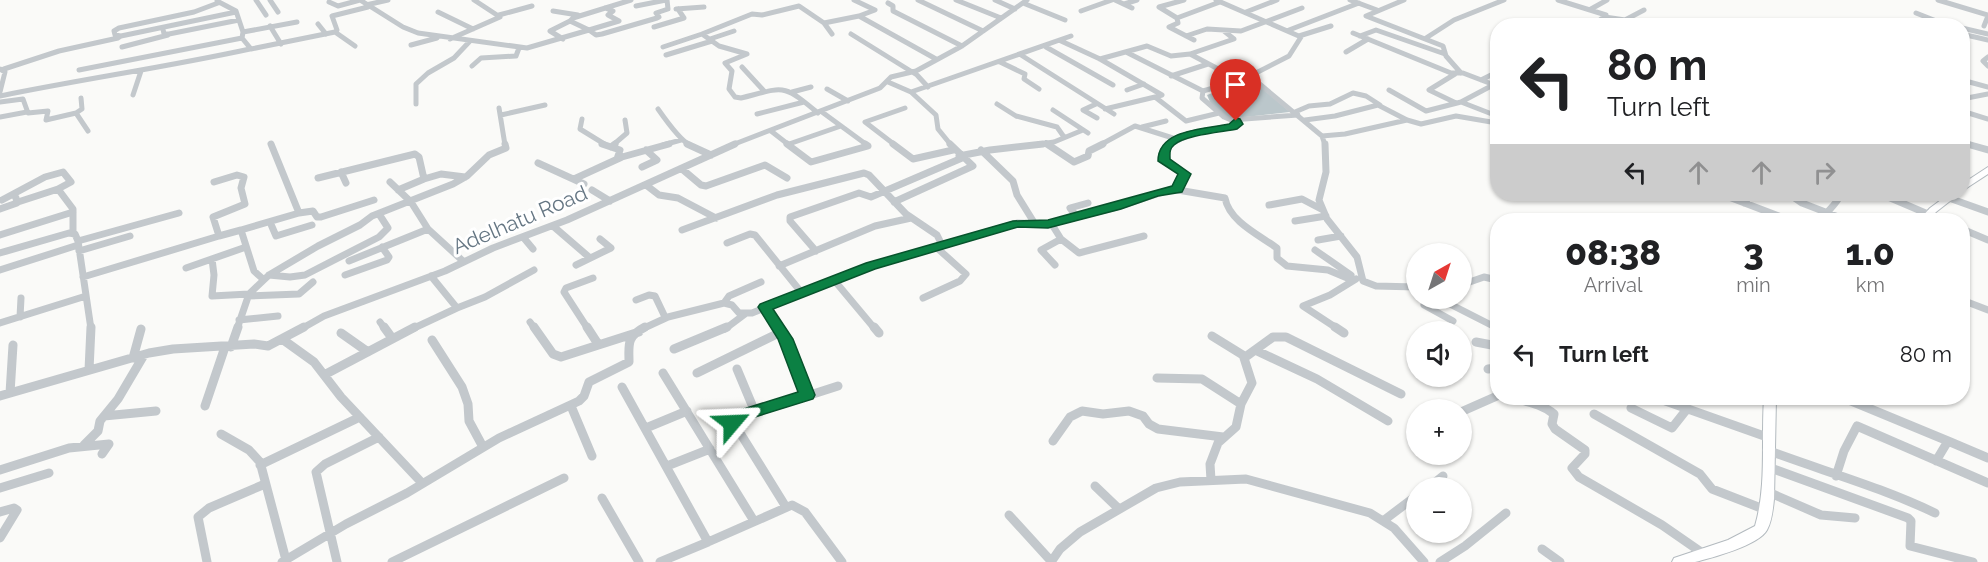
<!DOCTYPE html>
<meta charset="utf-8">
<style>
:root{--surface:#fff;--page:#f6f6f6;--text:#202124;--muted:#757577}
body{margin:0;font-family:Raleway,sans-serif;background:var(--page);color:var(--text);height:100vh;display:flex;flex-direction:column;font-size:22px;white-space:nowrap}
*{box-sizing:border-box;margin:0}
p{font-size:20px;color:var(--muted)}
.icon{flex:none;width:33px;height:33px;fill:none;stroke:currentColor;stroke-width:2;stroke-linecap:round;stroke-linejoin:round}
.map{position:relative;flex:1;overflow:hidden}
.details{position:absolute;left:1490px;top:213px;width:480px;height:192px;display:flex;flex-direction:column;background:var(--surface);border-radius:24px;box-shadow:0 2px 4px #0004}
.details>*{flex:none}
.guide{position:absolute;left:1490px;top:18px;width:480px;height:183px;border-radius:24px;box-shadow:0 2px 4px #0004;background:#fff;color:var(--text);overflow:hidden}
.needle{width:39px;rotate:39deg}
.controls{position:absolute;left:1406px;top:243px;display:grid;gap:12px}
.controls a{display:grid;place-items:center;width:66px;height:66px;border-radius:50%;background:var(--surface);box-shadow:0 2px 4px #0004;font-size:30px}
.pin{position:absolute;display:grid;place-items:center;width:51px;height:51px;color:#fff;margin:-62px -26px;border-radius:50% 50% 50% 0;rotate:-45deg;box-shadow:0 0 6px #0007}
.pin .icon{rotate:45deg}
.me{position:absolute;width:66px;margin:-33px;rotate:64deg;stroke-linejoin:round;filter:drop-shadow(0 0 4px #0008)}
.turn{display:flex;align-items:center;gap:21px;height:126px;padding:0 18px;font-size:27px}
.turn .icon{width:78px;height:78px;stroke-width:2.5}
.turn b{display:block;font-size:42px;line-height:51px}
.lanes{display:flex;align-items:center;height:57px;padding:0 18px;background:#0003;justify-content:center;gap:30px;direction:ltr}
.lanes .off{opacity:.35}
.eta{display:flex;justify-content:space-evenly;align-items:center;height:102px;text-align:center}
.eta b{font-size:36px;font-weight:800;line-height:42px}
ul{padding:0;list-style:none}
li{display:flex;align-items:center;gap:18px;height:78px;padding:0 18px}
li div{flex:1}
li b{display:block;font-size:22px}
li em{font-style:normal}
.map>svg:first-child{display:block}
.water{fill:#bbc7cb}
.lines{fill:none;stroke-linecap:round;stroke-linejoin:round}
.secondary-casing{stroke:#b3babf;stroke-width:2}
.minor-far2{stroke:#c3c8cc;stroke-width:5}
.minor-far1{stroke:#c3c8cc;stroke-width:7}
.minor{stroke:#c3c8cc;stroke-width:9}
.secondary{fill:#fff;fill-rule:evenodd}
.route{fill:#0b8043;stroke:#07532c;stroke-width:1.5}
.labels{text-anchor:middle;stroke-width:6;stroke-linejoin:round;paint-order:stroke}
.street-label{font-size:21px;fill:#657683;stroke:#fff}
</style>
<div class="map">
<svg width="1988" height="562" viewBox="0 0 1988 562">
<rect width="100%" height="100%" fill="#fafaf8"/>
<path class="water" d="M1243,82L1256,83L1290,112L1228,119L1210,102L1207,95Z"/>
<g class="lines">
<defs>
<path id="secondary" d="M1988,167V174L1962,191V184Z
M1949,194H1959L1936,212L1929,220H1919L1930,208Z
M1764,398H1776L1774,499C1773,509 1772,521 1767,530C1759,545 1712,558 1695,562C1688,562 1679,562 1672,562L1674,558L1728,540L1755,526C1767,485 1761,441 1764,398Z"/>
</defs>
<use href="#secondary" class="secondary-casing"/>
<path class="minor-far2" d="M256,0L266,15
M270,0L278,12
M360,0L403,27L418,33L527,48L589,30L596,35L602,34L657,18L659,17L656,13L668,9L667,0
M854,0L875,10L859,16
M918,0L983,31
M956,0L1001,18
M995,0L1015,9
M1115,0L1132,8
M1216,0L1301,37L1289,56L1250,76L1322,136L1325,145
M1350,0L1377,10
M1404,0L1366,16L1443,46L1446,56L1461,73
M1558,0L1606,15L1593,26
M1938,0L1988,15
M217,1L236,11L243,32L242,38L251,49L335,32L337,30L332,16L368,7
M329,2L338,6L360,0
M888,3L893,6V11L962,46
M1023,3L1065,20
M1124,4L1137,0
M366,5L388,0
M636,6L666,0
M605,8L613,11L608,15L619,21L589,30L570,21L573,18L631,0
M676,9L704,7
M1591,9L1607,0
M553,11L578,15
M1081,11L1112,0
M438,12L473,29
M1246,12L1277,0
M1916,13L1949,26
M499,15L532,6
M1605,17L1625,20L1644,10
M1177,18L1159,7L1184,0
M1622,21L1635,26
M824,23L832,34
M318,24L326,34
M270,26L281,44
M1674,26L1678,24
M1984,26L1988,16
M654,27L684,18L678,9
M1962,28L1988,34
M163,29L164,34H169L239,20
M1289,30L1359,3
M243,32L297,22
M335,32L355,46
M1353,33L1451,73H1463L1497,86
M851,34L917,75L928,87
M1962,34L1988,40
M121,36L236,12
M1186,36L1207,29L1241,31L1302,8
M1299,36L1331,26
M1360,36L1376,30L1445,54
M1426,38L1454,20L1504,0
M450,39L500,17L474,0
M563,39L550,31L570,21
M710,39L734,31
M1194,40L1169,27L1178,23L1177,18L1220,2
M1061,41L1100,59L1162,95L1155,97
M411,45L437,38
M122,47L168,35
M663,47L702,34
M1046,47L1113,85
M1126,52L1203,91L1251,77
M1346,52L1368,39
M1190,54L1234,39L1224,31
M666,55L712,41
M1021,55L1114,114
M1988,57L1983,61L1988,66
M1100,59L1147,46L1171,56L1190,54L1222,71L1234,70L1251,75
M1000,62L1025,74L1024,79L1039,89
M472,66L481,58L516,56L519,48
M742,67L764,91
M0,69L5,72L0,92
M4,69L59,51L118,38L121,36L115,35L114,31L119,28L194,12L218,3
M79,70L242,38
M1455,74L1429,90L1456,103
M1171,76L1208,64
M1481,80L1497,72
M1962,80L1988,87
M888,82L911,92L936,115L938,129L951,145
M827,89L848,101
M1127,90L1144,84
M1389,90L1426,111L1461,102L1493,85
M1203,91L1202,98L1224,117L1231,120L1298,115
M792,92L811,87
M911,92L1071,36
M133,95L141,71
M0,96C83,79 167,67 250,49
M1962,99L1988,94
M0,102L23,99L28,113L48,111L46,120L76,113L88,131
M1461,102L1497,116
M416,104V84L428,73L454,58L470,41
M997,104L1016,116L1057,127L1064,137
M1096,104L1083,110L1097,118
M499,108L505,145
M658,109C665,119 681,141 690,145
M1105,109L1155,97L1186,121L1219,113
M1053,110L1088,133
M1962,111L1988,119
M822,112L867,145
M1295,112L1309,106L1330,104L1353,93L1366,96L1380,105
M76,113L82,109L81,98
M818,113C782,83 785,87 741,98L735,97L729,89L732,71L725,63L747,54L719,46L702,34L752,14L762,15L799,6L824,23L859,16L936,59
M757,114L804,102
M501,115L545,105
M0,117L27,112
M582,119L580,129L606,145
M1305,120L1335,116L1378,105L1407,120L1421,124L1456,116L1497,123
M1142,127L1166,121
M771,131L789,145
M1322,136L1345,134L1407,120
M1962,142L1972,145
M1046,143L1049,145
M789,144L841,126
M613,145L627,133L625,120
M663,145L681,140
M732,145L880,88L891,77L916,71L962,46L1027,0
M895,145L865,122L905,108
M1033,145L1054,142L1083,130
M1100,145L1135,126L1176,139
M1169,145L1189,135L1233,126L1238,124L1236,121"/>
<path class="minor-far1" d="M602,144L620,150L617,159
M687,144L711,155
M787,144L811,162L868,146L865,144
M893,144L913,159L953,150
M1047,144L1074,162L1088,156L1089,151L1103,144
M1171,144L1164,152V161L1185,174L1177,189
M1325,144L1326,172L1319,200L1327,219L1357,257L1363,281L1376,286L1416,287
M1967,144L1988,150
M611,147L615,144
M981,150L1013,181L1017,195L1035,224
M959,156L990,150L1043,144
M538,163L584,184
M642,167L657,160L646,150
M682,169L701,185L706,186L765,165L787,178
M341,172L346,183
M318,178L415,154L419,157L424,179L398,190
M424,179L441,174L465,177
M574,179L622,157L669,144
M214,182L237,175L244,177L241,188L245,204L213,217L219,236L241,230
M390,182L411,202L428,229L464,262
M646,185L659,195L678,198L716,218
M592,190L610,201
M1721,194L1789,220
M1789,194L1802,203L1846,220
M1881,194L1942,220
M1929,194L1946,200
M1949,198L1988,212
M2,200L45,177L63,172L71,182L58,189L73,209V233
M18,202L58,189
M894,202L973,166L950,144
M1744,203L1752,194
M1269,205L1302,199L1323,210
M0,209L17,203L16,198
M299,213L313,211L317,217H321L374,200
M1077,217L1070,208L1088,203
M1821,220C1827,211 1837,204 1841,194
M1295,221L1326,216
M270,222L276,236L312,225
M1051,223L1061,239L1041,250L1055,265
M553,226L590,258
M1962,229L1988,240
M682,230L777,195L864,173L869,175L906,214L937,235L942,245
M0,235L73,212
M523,237L533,249
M1061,239L1079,253L1144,236
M1318,240L1341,236
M78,241L179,213
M727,243L750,234L755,235L801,292
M1315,250L1351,275
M79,251L130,236
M816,251L790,221V217L859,193L871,197L962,158
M0,253L69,233L75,234L78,241L91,329
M212,259L214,275L212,296L249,294
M349,261L428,229
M576,265L611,248L600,239
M779,266L875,226L911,218
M186,268L246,247
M0,270L78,245
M269,275L290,277L305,275L379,237L388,228L379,214
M345,275L387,260L389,257L382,247
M83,277L219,236
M263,279L254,271L241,230L299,213L271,144
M834,280L875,329
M1461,285L1484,277L1497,280
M248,296L299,294L313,282
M923,298L960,281L966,274L936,247
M1432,298L1424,305L1453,321
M1438,298L1497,328
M636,300L649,295L655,296L665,317
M1962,300L1988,310
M724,303L729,296L761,282
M765,307L779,329
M457,308L485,297L534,270
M20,317L21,298
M239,320L278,316
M380,322L385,329
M530,322L535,329
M0,323L86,296
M237,329L249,294L269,275L318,246L360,225L372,216L453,184L467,176L489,155L506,148L505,144
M301,329L324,316L445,271L493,248L567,220L735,144
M412,329L457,308L431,276
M588,329L564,292L566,288L593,278
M642,329L668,317L724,303L732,305L739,313H752L870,266L1017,223L1048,224L1117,207L1172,189L1225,198C1229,221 1259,235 1277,248V258L1287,266L1328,270L1352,280
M725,329L745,314
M1338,329L1303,306L1330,295L1356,279"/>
<path class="minor" d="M384,327L392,338
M534,327L553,354L561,357L639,332
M587,327L598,344
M778,327L785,338L807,395
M874,327L879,333
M1335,327L1344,333
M341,333L368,352
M1212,336L1246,357
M282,339L314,362L341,397L422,483
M432,340L462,387L468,404L469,421L483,447
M1476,342L1497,346
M231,347L238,327
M674,349L727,327
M1255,350L1317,379L1388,421
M133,358L141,329
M737,369L755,412
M1488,369L1497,368
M89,370L91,327
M663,373L754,521
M697,373L781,332
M324,375L415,327
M1157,378L1202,379L1241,404
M622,387L708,542L792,505L805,512L842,562
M10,393L13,345
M0,396L149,353L173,349L254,344L268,346L304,327
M1513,398C1528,402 1542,404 1554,414L1552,424L1555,429L1585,450V454L1572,468L1579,477L1662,525L1701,552
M1657,398L1767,437
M1844,398L1948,441
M1712,400L1714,398
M205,406L225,347
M571,406L592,456
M1631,408L1672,428L1687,409
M1463,411L1497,396
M1594,414L1700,474L1712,489L1766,510
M104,416L156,411
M646,428L687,411
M221,434L249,450L260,462L286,560
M1053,441L1070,417L1082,411L1103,414L1129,411L1143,416L1149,424L1158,429L1223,437
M84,445L98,431L100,421L118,399L144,355
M1767,450C1823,471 1881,487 1935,513
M1936,461L1948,441L1988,458
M260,465L360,417
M667,466L710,449
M1768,467L1908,518L1911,521L1910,546L1973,562
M0,470L69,448L109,444L102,454
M1836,476L1844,451L1857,426L1988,483
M1211,480L1210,464L1218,443L1236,427L1241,404L1252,383L1244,358L1273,337H1286L1401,394
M1095,486L1119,509
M0,488L49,473
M1428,488L1443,476
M1768,492L1821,515L1855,518
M602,498L639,562
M786,507L732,420L838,386
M0,512L14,508L17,510L0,538
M1009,515L1051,561
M1383,521L1416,496
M1542,549L1560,562
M207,562L198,517L209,508L265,484
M282,562L346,524L407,493L499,438L579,401L584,396L589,382L629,362C629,344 626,337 645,327
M337,562L316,472L325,464L379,437
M392,562L564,478
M660,562L708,542
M1051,562L1060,549L1080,532L1156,488L1180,482L1246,479L1370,513L1394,528L1424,562
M1440,562L1465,546L1506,513"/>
<use href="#secondary" class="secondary"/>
</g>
<path class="route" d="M1236,118L1240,119L1243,124L1237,129C1222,132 1184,135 1174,145C1169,149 1170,154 1170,159L1191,174L1182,192L1158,196L1121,209L1048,228L1018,227L875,269L773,309L793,339L815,395L813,399L742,421L738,427H726L724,423L731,413L798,392L778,339L758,307L760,304L866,263L1013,221L1048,220L1172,186L1178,174L1158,161C1158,129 1205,129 1229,124Z"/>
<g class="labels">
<g class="street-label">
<text transform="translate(520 220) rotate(-23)" y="7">Adelhatu Road</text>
</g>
</g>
</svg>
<div class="controls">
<a><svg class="needle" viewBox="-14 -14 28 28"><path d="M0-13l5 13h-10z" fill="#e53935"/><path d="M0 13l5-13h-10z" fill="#757577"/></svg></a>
<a><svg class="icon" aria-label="sound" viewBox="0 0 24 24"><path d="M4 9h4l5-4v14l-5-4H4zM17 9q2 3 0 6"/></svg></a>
<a>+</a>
<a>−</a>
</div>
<div class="pin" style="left:1236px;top:121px;background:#d93025"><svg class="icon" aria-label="arrive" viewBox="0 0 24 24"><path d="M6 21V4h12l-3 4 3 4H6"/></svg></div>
<svg class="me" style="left:732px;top:423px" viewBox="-20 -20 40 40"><path d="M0-17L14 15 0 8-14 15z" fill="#0b8043" stroke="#fff" stroke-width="4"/></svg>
<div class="guide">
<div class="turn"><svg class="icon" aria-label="left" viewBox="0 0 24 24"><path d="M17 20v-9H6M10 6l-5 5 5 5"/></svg><div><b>80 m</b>Turn left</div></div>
<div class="lanes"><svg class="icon" aria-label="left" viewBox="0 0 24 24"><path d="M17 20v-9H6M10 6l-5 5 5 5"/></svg><svg class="icon off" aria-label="ahead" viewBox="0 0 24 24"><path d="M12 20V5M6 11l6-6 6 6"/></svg><svg class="icon off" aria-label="ahead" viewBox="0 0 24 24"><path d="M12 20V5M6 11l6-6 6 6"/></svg><svg class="icon off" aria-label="right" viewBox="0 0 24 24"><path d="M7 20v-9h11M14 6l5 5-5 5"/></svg></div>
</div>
<section class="details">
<div class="eta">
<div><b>08:38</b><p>Arrival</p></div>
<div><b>3</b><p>min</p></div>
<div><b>1.0</b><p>km</p></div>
</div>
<ul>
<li><svg class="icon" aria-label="left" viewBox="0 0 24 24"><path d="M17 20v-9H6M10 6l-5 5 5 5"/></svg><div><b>Turn left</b></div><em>80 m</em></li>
</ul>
</section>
</div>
